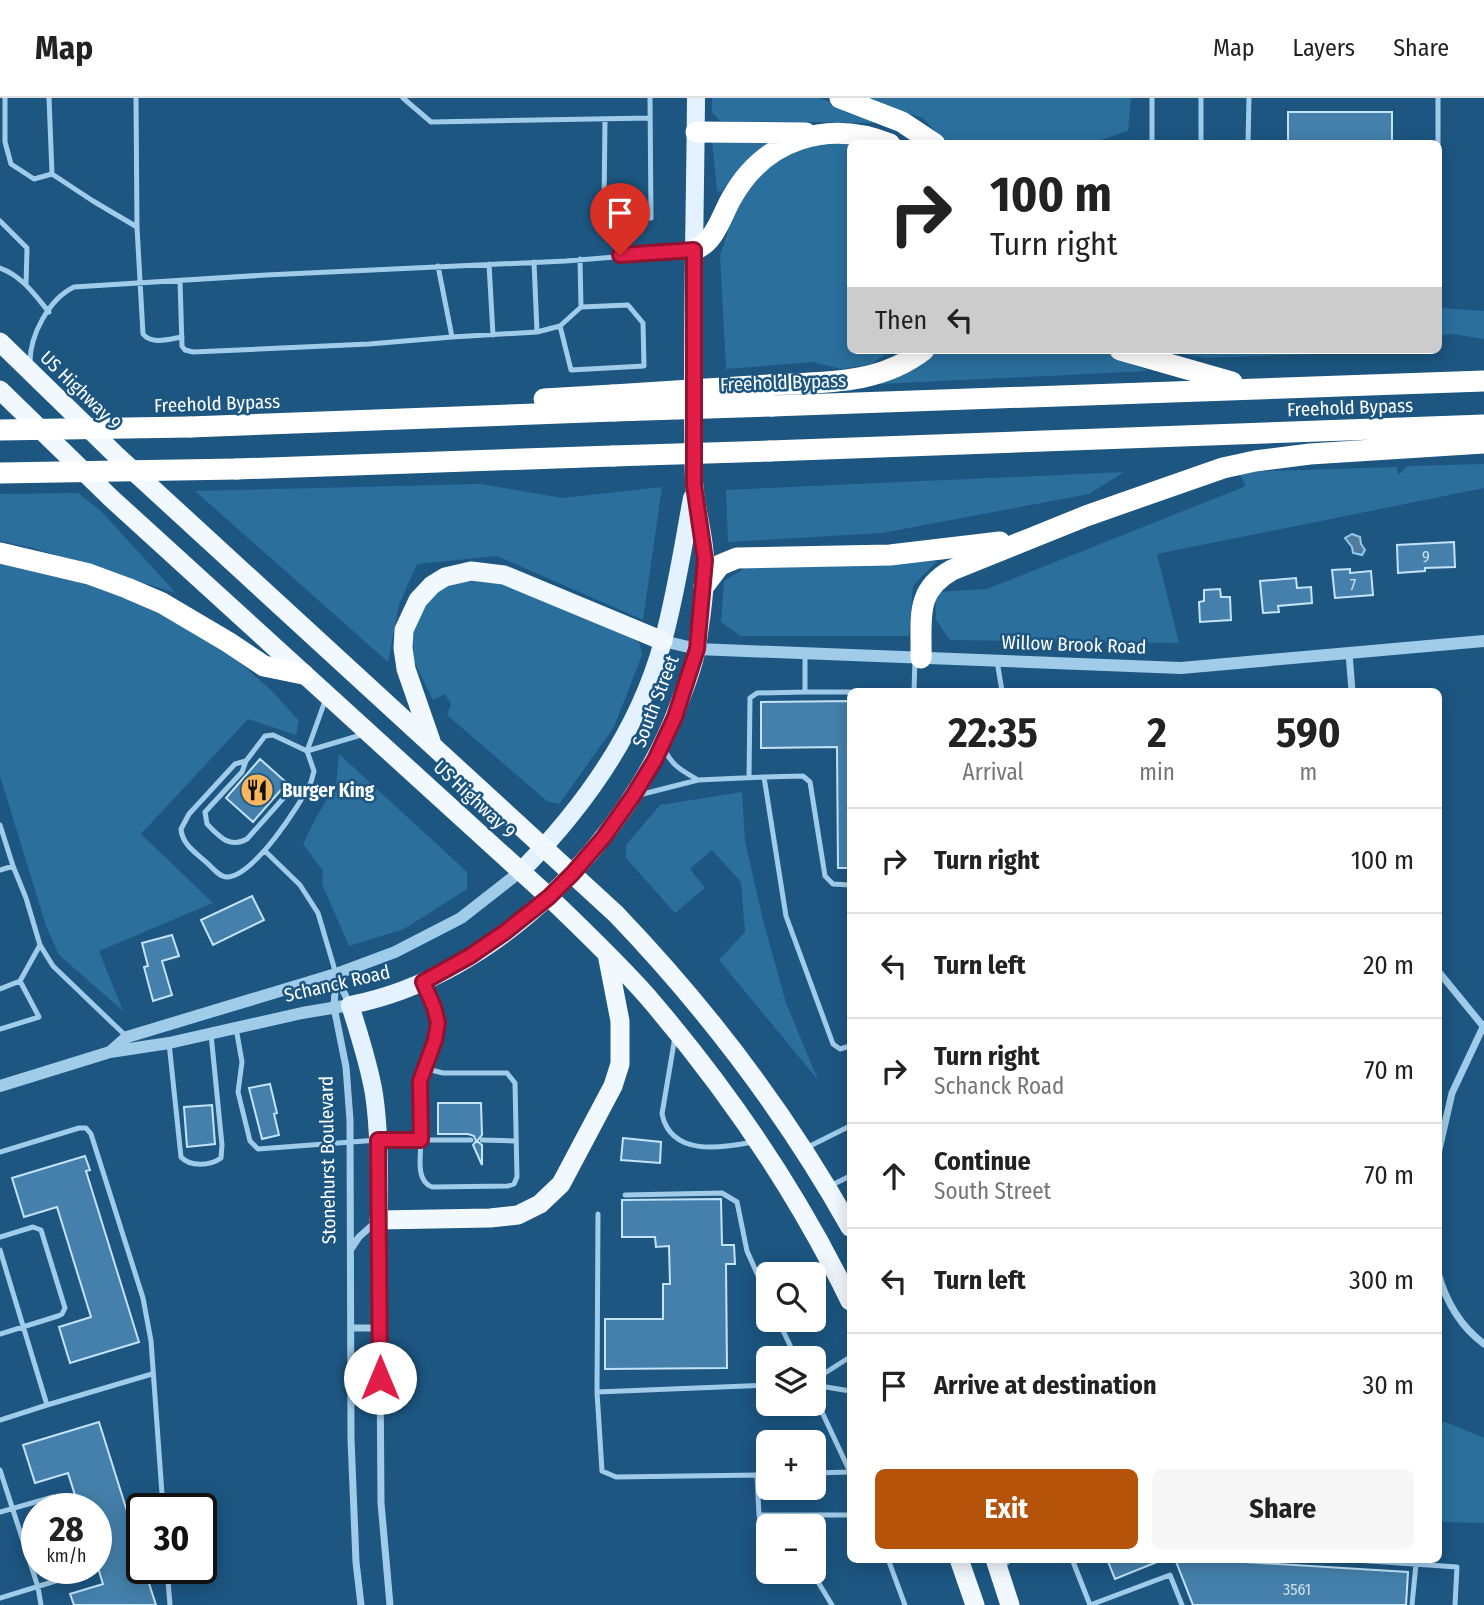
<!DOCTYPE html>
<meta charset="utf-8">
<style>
:root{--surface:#fff;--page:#f6f6f6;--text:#222;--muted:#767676;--line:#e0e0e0;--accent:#b45309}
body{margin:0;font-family:"Fira Sans Condensed",sans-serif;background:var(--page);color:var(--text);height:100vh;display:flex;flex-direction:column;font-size:26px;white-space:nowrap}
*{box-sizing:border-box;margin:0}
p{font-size:23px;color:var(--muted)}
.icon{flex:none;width:38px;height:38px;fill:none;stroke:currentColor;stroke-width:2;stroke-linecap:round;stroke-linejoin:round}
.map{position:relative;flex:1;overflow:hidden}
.drawer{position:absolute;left:847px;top:590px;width:595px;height:875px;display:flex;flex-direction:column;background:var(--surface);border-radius:10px;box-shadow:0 4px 18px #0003}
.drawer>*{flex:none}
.banner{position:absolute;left:847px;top:42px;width:595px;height:214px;border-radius:10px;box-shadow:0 4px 18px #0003;background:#fff;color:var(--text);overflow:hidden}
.tools{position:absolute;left:756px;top:1164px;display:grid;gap:14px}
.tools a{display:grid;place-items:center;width:70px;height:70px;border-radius:10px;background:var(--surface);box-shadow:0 4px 18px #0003;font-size:35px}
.speed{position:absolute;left:21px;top:1395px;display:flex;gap:14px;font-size:35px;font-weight:700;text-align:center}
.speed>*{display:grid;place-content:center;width:91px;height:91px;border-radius:50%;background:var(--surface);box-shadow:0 4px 18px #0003;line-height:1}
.speed small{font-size:18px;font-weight:400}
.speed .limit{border:4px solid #111;border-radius:10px;background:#fff;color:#111}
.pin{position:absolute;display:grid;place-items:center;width:60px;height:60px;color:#fff;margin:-72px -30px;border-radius:50% 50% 50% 0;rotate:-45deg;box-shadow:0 0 7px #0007}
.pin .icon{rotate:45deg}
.me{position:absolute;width:77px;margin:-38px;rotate:0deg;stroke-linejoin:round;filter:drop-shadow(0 0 5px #0008)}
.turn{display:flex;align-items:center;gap:24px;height:147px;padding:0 28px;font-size:32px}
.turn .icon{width:91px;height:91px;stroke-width:2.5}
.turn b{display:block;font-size:49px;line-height:60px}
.then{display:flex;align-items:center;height:66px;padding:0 28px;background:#0003;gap:14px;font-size:26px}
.eta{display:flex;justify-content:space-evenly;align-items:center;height:119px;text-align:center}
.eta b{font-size:42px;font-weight:700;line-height:49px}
.primary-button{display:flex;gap:14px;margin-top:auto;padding:14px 28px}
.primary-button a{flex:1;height:80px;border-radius:10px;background:var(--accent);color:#fff;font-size:28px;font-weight:700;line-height:80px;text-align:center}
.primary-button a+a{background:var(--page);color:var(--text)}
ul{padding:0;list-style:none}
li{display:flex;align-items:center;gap:21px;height:105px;padding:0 28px;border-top:2px solid var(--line)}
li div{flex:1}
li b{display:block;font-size:26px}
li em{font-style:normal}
header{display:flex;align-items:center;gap:42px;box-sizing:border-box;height:98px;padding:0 35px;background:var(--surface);border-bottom:2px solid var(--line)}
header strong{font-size:33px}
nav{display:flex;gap:38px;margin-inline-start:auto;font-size:24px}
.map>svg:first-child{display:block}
.green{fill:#2b6f9d}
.water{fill:#517c9b;stroke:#93c9ec;stroke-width:2}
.building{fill:#4480ab;stroke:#c4e3f7;stroke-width:2}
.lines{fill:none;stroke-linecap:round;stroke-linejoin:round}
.service{stroke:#a0ccea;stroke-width:5}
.minor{stroke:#a0ccea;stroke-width:7}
.tertiary{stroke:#a0ccea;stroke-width:12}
.primary{stroke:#e3f2fe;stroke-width:18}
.trunk{stroke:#f1f8fe;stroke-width:19}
.motorway{stroke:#fff;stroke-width:21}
.motorway-bridge{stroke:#fff;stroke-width:21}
.route-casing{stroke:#92132f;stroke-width:18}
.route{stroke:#e11d48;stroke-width:12}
.labels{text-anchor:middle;stroke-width:5;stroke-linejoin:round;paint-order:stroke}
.number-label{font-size:16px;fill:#d0dfea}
.street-label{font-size:19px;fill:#fff;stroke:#1c5681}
.poi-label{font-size:19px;font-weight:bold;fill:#fff;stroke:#1c5681;text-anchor:start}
</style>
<header>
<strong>Map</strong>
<nav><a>Map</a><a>Layers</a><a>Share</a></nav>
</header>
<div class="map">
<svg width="1484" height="1507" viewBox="0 0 1484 1507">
<rect width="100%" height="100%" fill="#1c5681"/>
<path class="green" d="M712,0H820L877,25L720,23L712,14Z
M861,0H1131L1128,33L1088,46L946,45L923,20Z
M712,42H775C752,56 737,73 721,94L717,93Z
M822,44L850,46V252H891L872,266L841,271L813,264L726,271L720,158L737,105L770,63Z
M1439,210L1484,213V241L1453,236L1439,237Z
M935,252H1100L1148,273L879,286L927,262Z
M1159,252H1326L1313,256L1206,260Z
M1484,366V390L1157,456L1179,545L950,542L936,522L935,494L987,491L1246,388L1238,374L1397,369L1398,377L1408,368Z
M1124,374L1089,396L882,435L728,444L726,392Z
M480,386L562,400L662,389L643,522L497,458L417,466L399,507L388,564L195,393Z
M78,395L100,412L176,495L33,450L0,443V396Z
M0,463L120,494L220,547L272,593L299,623L296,637L248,621L141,736L213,805L99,853L123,913L59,857L46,828L0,678Z
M937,463L913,488L909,538H741L721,524L724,483L745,470Z
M470,479L493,481L629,537L640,546L642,557L614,629L559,706L547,703L447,617L451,606L445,596L433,602L414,563L412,528L431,496Z
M339,656L467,774V791L404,831L349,848L322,786L323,773L303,746L317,718L336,687Z
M742,694L745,743L763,822L786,905L818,982L719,862L745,834L741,784L712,752L690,771L705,790L675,815L626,760V747L660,707Z
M1438,1321L1484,1340V1425L1439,1424Z"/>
<path class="water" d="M1352,436L1360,439L1361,446L1365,452L1362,457L1353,455L1352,449L1345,440Z"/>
<path class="building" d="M1288,14H1392V46H1288Z
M1454,444L1455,469L1425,470V473L1398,475L1397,447Z
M1350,471V475L1371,473L1373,497L1335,500L1332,472Z
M1296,480L1297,490L1311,489L1312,505L1278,508L1279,514L1263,515L1260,483Z
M1220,491L1221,499H1230L1231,522L1200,524L1199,504L1204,503V492Z
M850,603V770H838L837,649L761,650V604Z
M260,661L287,685L253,724L226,700Z
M252,798L264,822L213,847L201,822Z
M172,837L179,858L162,863L172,897L153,903L144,869L148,868L142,845Z
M270,986L277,1015L274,1016L279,1037L262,1041L249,990Z
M438,1005H481L482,1037L477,1043L482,1047V1067L473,1047L476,1043L474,1038L468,1036H438Z
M212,1007L215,1046L187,1049L184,1009Z
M623,1040L661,1044L660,1065L621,1062Z
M85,1058L90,1072L86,1073L139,1244L70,1265L59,1229L91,1219L57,1109L24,1119L12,1080Z
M721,1101L722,1147H734L735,1166H726L727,1270L605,1271V1221H663V1186H670L669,1148L656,1149L655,1139H622V1102Z
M99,1324L142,1461V1470H144L156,1507H74L70,1496L103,1486L96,1463V1410H79L68,1375L35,1385L23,1347Z
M1107,1461H1162V1462L1115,1481Z
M1175,1461H1244L1245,1464L1408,1474L1406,1507H1193Z"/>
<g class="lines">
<path class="service" d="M5,0V44L11,66L34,81L52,76L93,103L137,129L143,236C152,247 169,241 182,239
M49,0L52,76
M136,0L137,129
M403,0L431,24L650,20
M1438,0V46
M605,21L604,109L651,120L650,0
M1152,46V0
M1201,46V0
M1248,46L1249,0
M0,123L27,150L26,187
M534,164L537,234L560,228L571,272L644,268L643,225L628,207L581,209L580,161
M489,166L493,237
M438,168L452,239L537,234
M0,170C22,178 34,196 49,214
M180,182L182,248L185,252L193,254L369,246L452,239
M560,228L581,209
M30,264C30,237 49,201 74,189L266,177L566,163L689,153
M997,563L1002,593
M914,593L915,561
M805,594H850
M325,603L307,653L361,637
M273,637L307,653L314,673L311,684C300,707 254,778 227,779C219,779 212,769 206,764C195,754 182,746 181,731L189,716L235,666L246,663L265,638Z
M665,652C671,667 684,674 698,682
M246,663L242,674L205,714L207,726C219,738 229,751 247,741L288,695L308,690
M764,679L803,678L810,684L825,778L833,786L850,787
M749,680L750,600L757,595L805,594V556
M639,697L698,682L764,679L786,818L833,946L840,951L850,948
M0,727L13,768L26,800L40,847L53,868L127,939
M265,753L300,787L318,815L336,876
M0,772L13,768
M0,891L20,883L40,847
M236,930L242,964L238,994L250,1043L258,1051L378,1042H421L420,983L435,942L438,925L434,909L424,886
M0,931L39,919L20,883
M675,939L662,1016C671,1059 722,1050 753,1044
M169,945L181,1059C190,1069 210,1068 221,1060L222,1047L211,936
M423,970L443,975H507L515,985L517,1079L514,1086L508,1088L432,1089C415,1083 421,1057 421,1042H471
M482,1042L516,1043
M806,1050L850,1028
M0,1054L79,1030H86L91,1036L143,1200L151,1243L163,1410
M830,1088L850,1078
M625,1097L722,1095L737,1104L747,1153L768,1200
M598,1116L597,1294L602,1373L616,1379L757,1377
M0,1139L33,1129L41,1132L65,1210L62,1216L58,1218L0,1236
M0,1152L47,1307L0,1322
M778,1222L796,1260
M814,1282L850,1259
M814,1287L850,1293
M597,1294L768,1287
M814,1297L850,1374L814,1375
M47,1307L152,1276
M0,1372L38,1489L41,1507
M768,1377H757L759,1417H850
M0,1414L53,1399L58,1401L62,1410
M759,1417L764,1451L768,1455
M888,1461L905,1507
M1072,1461L1090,1507
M1341,1461L1457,1469L1455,1507
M167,1470L170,1507
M1001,1470L1011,1461
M812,1474L832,1507
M0,1500L75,1477L79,1470
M1090,1507L1170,1477L1182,1507
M1412,1507L1416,1466"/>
<path class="minor" d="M1349,555L1352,593
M1438,873L1483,928
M336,876L334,909L346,969L350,1022L351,1341L356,1464L361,1507
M337,880L350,907
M1438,1056L1452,995L1484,927
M379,1123L381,1405L390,1507
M351,1151L359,1139L378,1122
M1438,1175C1446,1204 1460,1228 1484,1246
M351,1230H380"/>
<path class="tertiary" d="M663,543L697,551L1181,570L1484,543
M110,954L127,939L336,876L395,854L461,820L521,773
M0,988L110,954L169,945L302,915L350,907"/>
<path class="primary" d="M521,773C585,708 639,633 663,543C676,496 683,448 692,400
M379,1122C379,1080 380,1038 374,996C369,966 359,936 350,907C496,879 629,742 679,606C686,587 694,569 697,549C701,522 706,491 705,463C705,437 695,410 694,383C691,256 695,128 696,0"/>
<path class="trunk" d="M0,244L117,358L616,816C707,911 786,1015 850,1129
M0,292L112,401L549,799C582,831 616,863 647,898C727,991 796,1092 850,1203
M431,643L406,571L403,550L404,532L418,502L432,487L445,479L471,473L504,477L663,543
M379,1122L490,1120L518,1117L540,1106L561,1086L613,988L620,966V923L607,856
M959,1461L975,1507
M995,1461L1010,1507"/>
<path class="motorway" d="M840,0L902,24L935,46
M696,34L806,35
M694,152C715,144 721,119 731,101C764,41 827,21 890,46
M1120,252L1232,284
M770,287C824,284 879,287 924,252
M544,301L613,297
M772,308L1484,283
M190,329L614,313
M770,353L1484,327
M237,371L613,358
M0,455L89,476L127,490L162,505L228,544L264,568L303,576
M704,488L720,467L737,460L890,457L1000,444
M921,560C922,521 914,493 952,472L1086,418L1223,370L1255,363L1310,356L1484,345"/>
<path class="motorway-bridge" d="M613,297L770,287
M614,313L772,308
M0,332L190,329
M613,358L770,353
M0,375L237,371"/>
</g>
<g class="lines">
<defs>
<path id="route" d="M380,1280L378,1042H421L420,983L435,942L438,925L434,909L423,884L470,858L505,834L549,799L573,775L604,739L633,698L655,662L675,619L697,551L705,462L694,387V152L620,157"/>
</defs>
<use href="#route" class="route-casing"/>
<use href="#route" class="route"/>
</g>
<defs>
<symbol id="restaurant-disc" viewBox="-11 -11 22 22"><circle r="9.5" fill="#fab65d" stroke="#1c5681"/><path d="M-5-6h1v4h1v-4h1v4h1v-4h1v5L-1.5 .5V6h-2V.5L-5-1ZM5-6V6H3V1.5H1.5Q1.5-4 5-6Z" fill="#111"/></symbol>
</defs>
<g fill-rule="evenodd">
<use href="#restaurant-disc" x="238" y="673" width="38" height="38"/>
</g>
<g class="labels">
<g class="number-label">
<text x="1426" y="464">9</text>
<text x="1353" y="492">7</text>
<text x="1297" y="1497">3561</text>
</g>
<g class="street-label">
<text transform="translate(783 284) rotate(-2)" y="7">Freehold Bypass</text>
<text transform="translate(81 292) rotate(44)" y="7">US Highway 9</text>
<text transform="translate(217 305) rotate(-2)" y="7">Freehold Bypass</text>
<text transform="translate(1350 309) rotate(-2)" y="7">Freehold Bypass</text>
<text transform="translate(1074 546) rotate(2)" y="7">Willow Brook Road</text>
<text transform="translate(655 603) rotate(-69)" y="7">South Street</text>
<text transform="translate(475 701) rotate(43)" y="7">US Highway 9</text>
<text transform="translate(337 885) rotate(-13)" y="7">Schanck Road</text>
<text transform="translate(327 1062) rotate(-91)" y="7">Stonehurst Boulevard</text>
</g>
<g class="poi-label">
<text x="282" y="699">Burger King</text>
</g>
</g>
</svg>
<div class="tools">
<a><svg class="icon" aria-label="search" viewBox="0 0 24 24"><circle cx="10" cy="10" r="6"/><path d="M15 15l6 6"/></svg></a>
<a><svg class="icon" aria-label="layers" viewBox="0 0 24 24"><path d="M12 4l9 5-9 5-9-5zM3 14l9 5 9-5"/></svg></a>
<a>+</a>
<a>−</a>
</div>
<div class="speed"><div>28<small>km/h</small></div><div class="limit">30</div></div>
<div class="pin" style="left:620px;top:157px;background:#d93025"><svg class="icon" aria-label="arrive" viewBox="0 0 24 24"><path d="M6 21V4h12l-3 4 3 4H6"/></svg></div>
<svg class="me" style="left:380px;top:1280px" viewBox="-20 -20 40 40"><circle r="19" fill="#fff"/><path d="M0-13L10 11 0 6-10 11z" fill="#e11d48"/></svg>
<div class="banner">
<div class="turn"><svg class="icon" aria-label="right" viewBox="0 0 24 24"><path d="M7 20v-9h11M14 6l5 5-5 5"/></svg><div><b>100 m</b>Turn right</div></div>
<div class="then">Then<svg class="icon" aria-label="left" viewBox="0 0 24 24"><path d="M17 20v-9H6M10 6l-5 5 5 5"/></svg></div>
</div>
<section class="drawer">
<div class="eta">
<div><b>22:35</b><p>Arrival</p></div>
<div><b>2</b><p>min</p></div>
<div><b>590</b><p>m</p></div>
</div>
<ul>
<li><svg class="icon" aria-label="right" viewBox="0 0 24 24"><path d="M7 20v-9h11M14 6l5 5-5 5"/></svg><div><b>Turn right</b></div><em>100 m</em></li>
<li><svg class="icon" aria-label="left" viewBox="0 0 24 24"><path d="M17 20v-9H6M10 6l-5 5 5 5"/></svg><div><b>Turn left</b></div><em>20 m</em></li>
<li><svg class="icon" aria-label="right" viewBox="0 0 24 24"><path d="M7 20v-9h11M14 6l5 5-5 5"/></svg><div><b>Turn right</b><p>Schanck Road</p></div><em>70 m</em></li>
<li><svg class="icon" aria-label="ahead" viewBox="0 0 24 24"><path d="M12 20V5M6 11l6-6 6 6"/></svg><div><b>Continue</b><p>South Street</p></div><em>70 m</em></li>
<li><svg class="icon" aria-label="left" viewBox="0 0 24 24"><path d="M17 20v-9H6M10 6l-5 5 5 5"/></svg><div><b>Turn left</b></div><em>300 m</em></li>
<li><svg class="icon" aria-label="arrive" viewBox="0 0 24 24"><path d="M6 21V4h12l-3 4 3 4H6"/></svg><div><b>Arrive at destination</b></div><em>30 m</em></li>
</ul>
<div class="primary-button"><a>Exit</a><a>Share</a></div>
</section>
</div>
